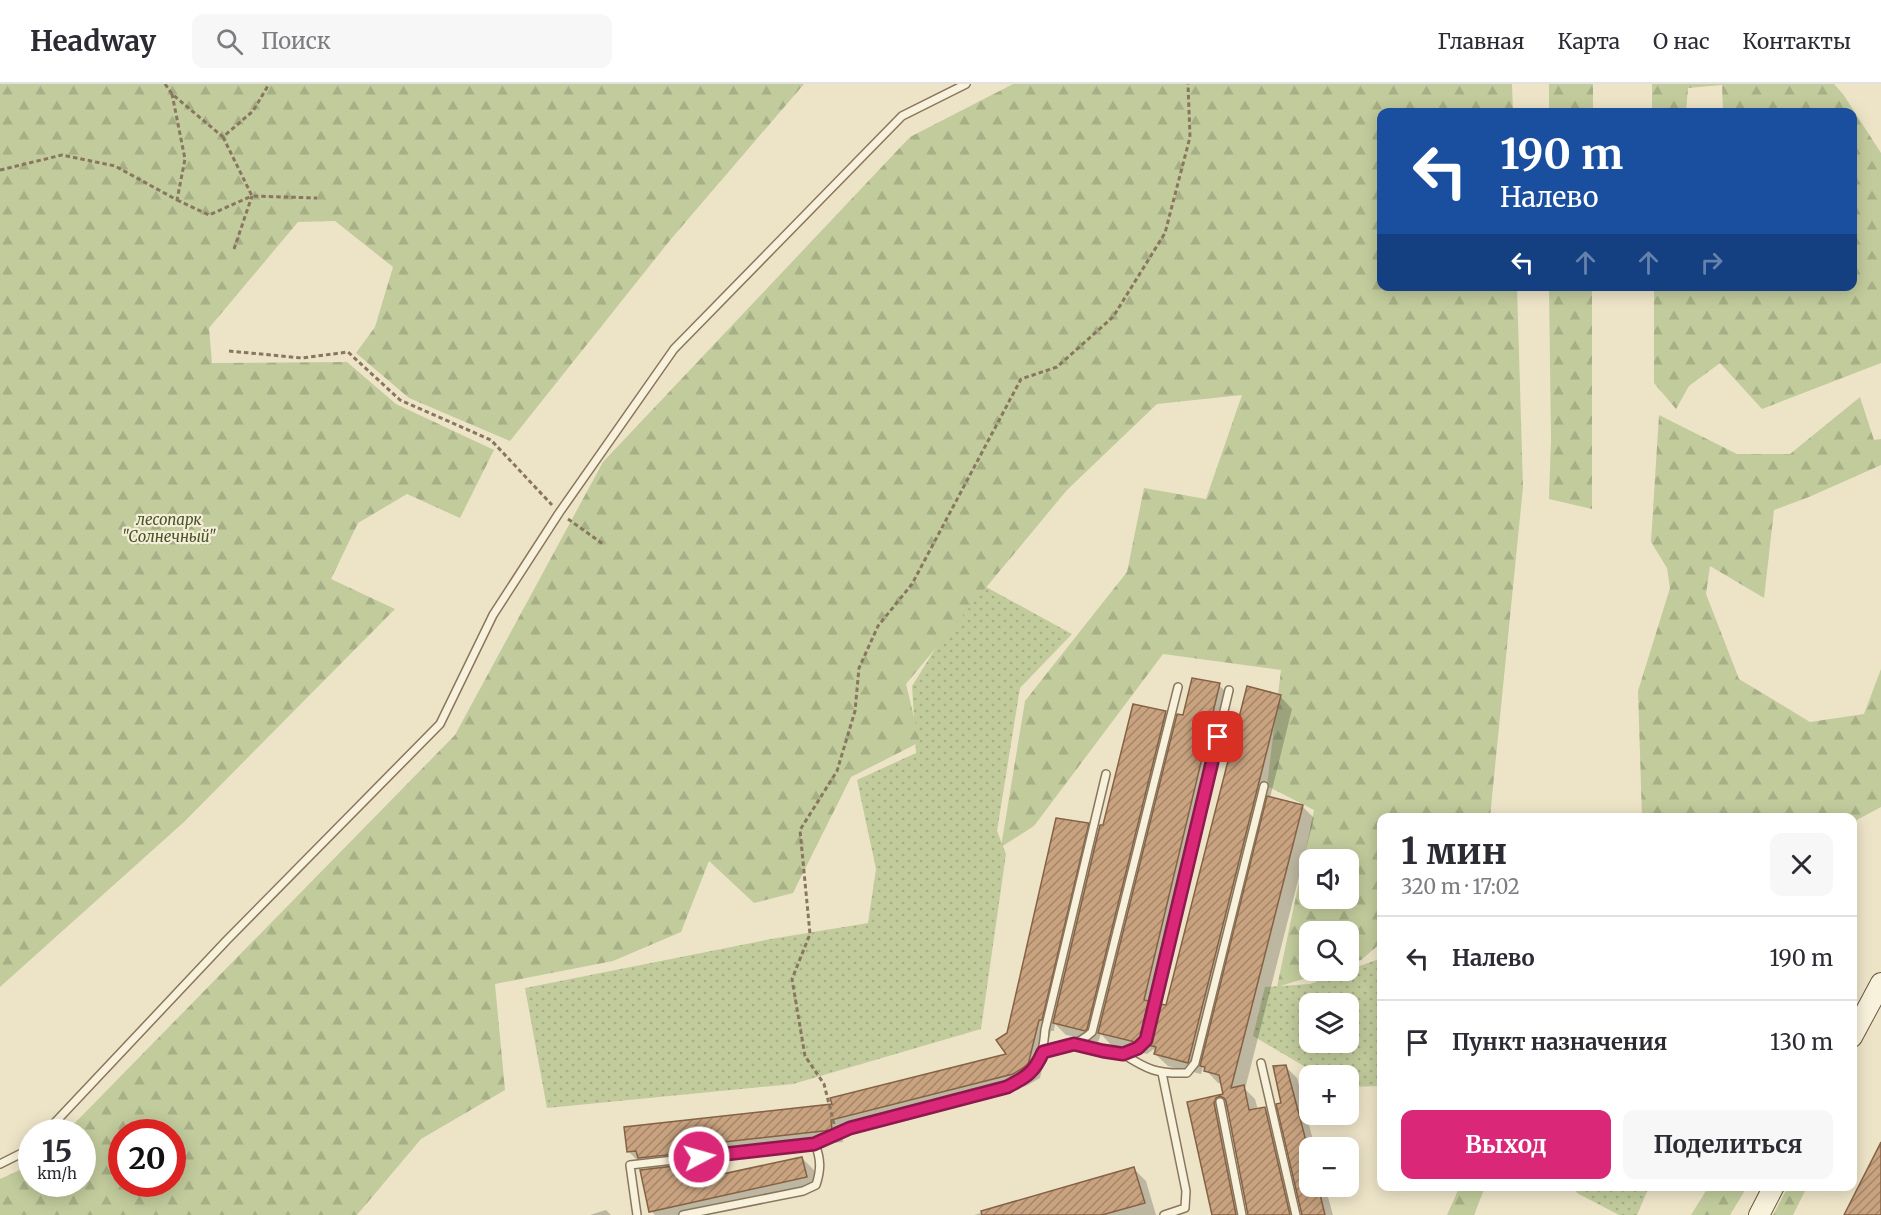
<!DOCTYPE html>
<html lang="ru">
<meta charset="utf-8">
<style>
:root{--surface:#fff;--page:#f7f7f7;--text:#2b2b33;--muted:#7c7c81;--line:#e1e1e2;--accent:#db2777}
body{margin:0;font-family:Merriweather,serif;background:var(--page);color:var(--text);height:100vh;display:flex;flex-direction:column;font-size:22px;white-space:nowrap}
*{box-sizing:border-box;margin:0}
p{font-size:20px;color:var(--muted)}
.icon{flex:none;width:33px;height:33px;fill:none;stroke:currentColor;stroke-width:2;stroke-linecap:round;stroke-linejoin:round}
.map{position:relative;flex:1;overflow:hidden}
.side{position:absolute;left:1377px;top:729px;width:480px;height:378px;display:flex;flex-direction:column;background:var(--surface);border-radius:12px;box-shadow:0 3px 15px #0003}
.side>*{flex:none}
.hud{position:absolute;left:1377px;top:24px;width:480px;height:183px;border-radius:12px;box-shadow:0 3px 15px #0003;background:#1a4fa0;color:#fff;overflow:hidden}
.fabs{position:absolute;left:1299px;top:765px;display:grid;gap:12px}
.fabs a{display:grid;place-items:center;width:60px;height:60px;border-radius:12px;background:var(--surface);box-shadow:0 3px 15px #0003;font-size:30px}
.speed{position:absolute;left:18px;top:1035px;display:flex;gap:12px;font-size:30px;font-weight:700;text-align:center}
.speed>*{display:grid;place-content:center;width:78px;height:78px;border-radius:50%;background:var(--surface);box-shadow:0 3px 15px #0003;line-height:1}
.speed small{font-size:15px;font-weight:400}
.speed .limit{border:9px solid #d22;background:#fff;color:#111}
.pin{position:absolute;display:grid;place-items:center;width:51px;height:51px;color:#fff;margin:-26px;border-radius:12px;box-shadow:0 3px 9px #0006}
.me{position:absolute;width:66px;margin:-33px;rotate:84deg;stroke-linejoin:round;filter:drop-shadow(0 0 4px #0008)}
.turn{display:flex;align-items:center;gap:21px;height:126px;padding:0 24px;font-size:27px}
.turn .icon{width:78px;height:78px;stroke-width:2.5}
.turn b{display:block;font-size:42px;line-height:51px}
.lanes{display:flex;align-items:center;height:57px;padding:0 24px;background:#0003;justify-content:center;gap:30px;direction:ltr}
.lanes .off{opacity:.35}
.round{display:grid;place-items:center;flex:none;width:63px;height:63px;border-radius:12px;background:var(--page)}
.headline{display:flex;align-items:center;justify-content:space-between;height:102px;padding:0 24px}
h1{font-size:36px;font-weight:700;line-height:45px}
.primary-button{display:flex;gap:12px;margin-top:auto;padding:12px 24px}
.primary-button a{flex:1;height:69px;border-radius:12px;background:var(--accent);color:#fff;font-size:24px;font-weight:700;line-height:69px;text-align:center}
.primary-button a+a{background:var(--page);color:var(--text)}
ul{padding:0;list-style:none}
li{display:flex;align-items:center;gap:18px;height:84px;padding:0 24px;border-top:2px solid var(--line)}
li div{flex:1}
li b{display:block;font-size:22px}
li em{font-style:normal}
header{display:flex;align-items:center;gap:36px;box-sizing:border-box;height:84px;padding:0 30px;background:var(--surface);border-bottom:2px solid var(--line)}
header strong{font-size:28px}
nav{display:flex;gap:33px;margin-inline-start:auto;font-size:21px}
.search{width:420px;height:54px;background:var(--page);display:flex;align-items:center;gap:15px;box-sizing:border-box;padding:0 21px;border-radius:12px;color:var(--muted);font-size:22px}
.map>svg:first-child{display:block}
.grass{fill:url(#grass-dots);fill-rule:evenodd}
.forest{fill:url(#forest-firs);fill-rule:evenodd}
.shadow{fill:#0003}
.building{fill:url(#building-hatch);stroke:#866245;stroke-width:1.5}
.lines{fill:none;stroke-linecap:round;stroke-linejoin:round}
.service-casing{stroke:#88775e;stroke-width:10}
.secondary-casing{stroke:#6a5841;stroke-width:22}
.path{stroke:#88775e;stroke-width:3;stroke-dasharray:4.5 3;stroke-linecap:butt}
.service{stroke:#f8f1db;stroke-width:7}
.secondary{stroke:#f8f1db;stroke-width:20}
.route-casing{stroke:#8e194d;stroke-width:15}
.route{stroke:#db2777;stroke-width:10}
.labels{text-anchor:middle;stroke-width:4.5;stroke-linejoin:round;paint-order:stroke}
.park-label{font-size:15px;font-style:italic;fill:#475528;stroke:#f4eed8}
</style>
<header>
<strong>Headway</strong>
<div class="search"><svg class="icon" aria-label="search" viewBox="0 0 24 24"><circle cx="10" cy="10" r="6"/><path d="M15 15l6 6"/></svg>Поиск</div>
<nav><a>Главная</a><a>Карта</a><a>О нас</a><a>Контакты</a></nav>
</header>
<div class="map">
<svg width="1881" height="1131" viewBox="0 0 1881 1131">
<defs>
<pattern id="grass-dots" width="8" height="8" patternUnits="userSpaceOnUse" patternTransform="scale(1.5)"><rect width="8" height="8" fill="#c2cb9c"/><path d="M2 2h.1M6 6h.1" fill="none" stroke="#a7af86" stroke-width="1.8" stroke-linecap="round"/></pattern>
<pattern id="forest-firs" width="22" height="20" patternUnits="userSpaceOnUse" patternTransform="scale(1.5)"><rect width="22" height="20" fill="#c2cb9c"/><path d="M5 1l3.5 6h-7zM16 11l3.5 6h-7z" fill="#a7af86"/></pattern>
<pattern id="building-hatch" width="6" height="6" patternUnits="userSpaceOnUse" patternTransform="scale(1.5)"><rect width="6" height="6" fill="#c9a380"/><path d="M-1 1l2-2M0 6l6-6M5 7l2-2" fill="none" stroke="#a48568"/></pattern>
</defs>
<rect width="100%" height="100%" fill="#ede4c8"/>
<path class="grass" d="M977,498L1072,550L1020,604L997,747L1006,770L981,945L793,1000L547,1024L525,904L771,855L868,839L876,785L857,696L916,669L912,602Z
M1379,875L1381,1002L1349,1003L1348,992L1319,991L1253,952L1265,903L1310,900ZM1310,920H1348V958H1310Z
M1575,1103V1102L1649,1103L1637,1131H1619L1577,1109Z"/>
<path class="forest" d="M0,0H804L671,155L510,357L409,314L356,269L375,243L393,183L335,137L298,138L209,244L212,279L347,278L396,320L494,366L460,434L407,410L358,439L331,495L395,525L184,738L0,903Z
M1013,0H1512L1513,28H1382V202L1517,203L1523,403L1490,733L1382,734L1381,859L1361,876L1349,880L1348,848H1310V886L1330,887L1277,903L1314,726L1267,702L1281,586L1163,570L1034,742L1001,763L1025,617L1127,488L1144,404L1206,415L1242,311L1157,320L1067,406L906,600L920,658L851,693L793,809L754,819L709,777L681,848L613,877L495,900L505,1006L421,1055L357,1131H0V1095L31,1081L32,1100H82V1048H66L455,651L603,378L910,53ZM1310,776H1348V814H1310ZM122,1048H172V1100H122Z
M1549,0H1593V28H1549Z
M1652,0H1834L1843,10L1881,69V279L1762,325L1720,279L1689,302L1676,325L1654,299V203L1852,202V28H1723L1722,1L1688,4L1686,28H1652Z
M1549,203H1592V425L1549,415L1551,355Z
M1860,313L1874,356L1881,355V381L1809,413L1774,426L1764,514L1710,482L1706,510L1739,595L1810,638L1864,630L1881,585V723L1853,738L1852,734L1642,733L1638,607L1670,504L1667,484L1651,458L1659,331L1737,370H1790Z
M1460,1102L1485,1103L1474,1131H1447Z
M1709,1102H1747V1103L1730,1131H1691Z
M1788,1103H1807L1793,1131H1773Z"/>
<path class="shadow" d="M1219,601L1231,613L1156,926L1160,929L1167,923L1280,612L1292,625L1270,714L1302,722L1314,734L1245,1005L1255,1015L1258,1026L1265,1024L1277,1036L1299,1131H1249L1229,1026L1226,1028V1032L1245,1131H1214L1189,1020L1225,1011L1223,1000L1218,999L1203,983L1201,990L1168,982L1155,970L1156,967L1154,965L1147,970L1111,961L1101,950L1098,958L1066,951L1055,940L1054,947H1051L1040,994L1026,1002L842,1048L843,1058L717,1071L719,1078L710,1079L722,1092L802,1074L814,1086L818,1105L701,1131H655L651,1127V1086L645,1079L641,1080L629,1068L833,1022L1008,971L1009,950L1088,740L1099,751L1165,629L1176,639Z
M1285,982L1297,994L1315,1064H1310V1102H1325L1333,1131H1303L1283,1020Z
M1134,1085L1146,1097L1156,1131H974Z
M606,1126L611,1131H590Z"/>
<path class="building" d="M1192,594L1220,599L1144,916L1149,917L1141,953L1135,958L1098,949L1177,630L1183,631Z
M1247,602L1281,611L1188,979L1154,970L1156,963L1148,961L1151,957L1160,920L1166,921Z
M1133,620L1166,627L1087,945L1085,947L1053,939L1100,741H1103Z
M1267,712L1303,721L1231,1004L1244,1001L1249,1026L1265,1023L1290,1131H1248L1226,1017L1224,1014L1220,1012L1216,1014L1214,1019L1236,1131H1212L1187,1018L1223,1010L1219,991L1204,987L1205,983L1200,982Z
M1056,734L1089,739L1042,936H1039L1028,981L1013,990L831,1036L832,1046L706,1060L707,1067L638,1074L636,1067L627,1068L624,1043L832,1020L830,1014L1006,970L996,956L1007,949Z
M1286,981L1310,1072V1102H1318L1325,1131H1302L1276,1020L1281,1019L1273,982Z
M1881,1058V1131H1844Z
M802,1073L807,1093L649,1128L640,1086L710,1078L713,1092Z
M1134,1083L1145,1119L1102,1131H982L981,1127Z"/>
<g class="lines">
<defs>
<path id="service" d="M1074,960C1100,967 1125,978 1146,956L1229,606
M1043,968C1062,964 1078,961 1092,948L1178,603
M1123,970C1148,986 1157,990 1187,989L1195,979L1264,702
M1261,979L1296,1131
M1162,989L1186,1107L1185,1124L1164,1131
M1220,1018L1242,1131
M46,1048L226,857L440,640L493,531L559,429L674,265L902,32L966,0
M0,1080L32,1064
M637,1131L630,1081L815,1060L850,1044L1007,1003C1038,987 1042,981 1045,946L1106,690
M683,1131L803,1107L816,1101C821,1086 821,1075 815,1060"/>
<path id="secondary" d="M1852,953L1881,899
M1759,1131L1774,1102"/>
</defs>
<use href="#service" class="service-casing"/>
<use href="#secondary" class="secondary-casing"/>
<path class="path" d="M165,0L172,10L223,53L253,27L269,0
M223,53L252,112L317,114
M0,86L62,71L115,82L177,116L185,75L172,10
M177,116L209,131L252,112
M234,165L252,112
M229,267L302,274L348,268L400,316L491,356L552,421
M568,435L603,460
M834,1040L824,1000L805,972L792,895L810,850L800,746L837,687L855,627L859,584L878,542L912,500L1021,295L1057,283L1113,233L1165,149L1190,53L1188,0"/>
<use href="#service" class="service"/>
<use href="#secondary" class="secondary"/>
</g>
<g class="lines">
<defs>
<path id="route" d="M699,1073L814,1060L850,1044L1007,1003C1026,993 1034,989 1043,968L1074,960L1103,967L1123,970L1138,964L1146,956L1218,653"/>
</defs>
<use href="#route" class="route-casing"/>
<use href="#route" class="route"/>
</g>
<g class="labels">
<g class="park-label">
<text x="169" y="441">лесопарк<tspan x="169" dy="17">"Солнечный"</tspan></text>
</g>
</g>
</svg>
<div class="fabs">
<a><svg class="icon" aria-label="sound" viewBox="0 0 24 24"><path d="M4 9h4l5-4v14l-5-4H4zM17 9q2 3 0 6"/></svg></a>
<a><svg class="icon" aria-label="search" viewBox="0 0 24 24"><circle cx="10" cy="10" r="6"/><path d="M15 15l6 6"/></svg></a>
<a><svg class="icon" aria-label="layers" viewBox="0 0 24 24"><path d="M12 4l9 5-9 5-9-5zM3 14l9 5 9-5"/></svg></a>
<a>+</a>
<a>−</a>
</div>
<div class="speed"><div>15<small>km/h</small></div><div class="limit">20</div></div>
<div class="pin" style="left:1218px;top:653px;background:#d93025"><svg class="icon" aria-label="arrive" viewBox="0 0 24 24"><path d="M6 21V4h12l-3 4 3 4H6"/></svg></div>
<svg class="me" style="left:699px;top:1073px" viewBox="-20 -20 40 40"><circle r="17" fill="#db2777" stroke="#fff" stroke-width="3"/><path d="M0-11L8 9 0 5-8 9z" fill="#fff"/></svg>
<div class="hud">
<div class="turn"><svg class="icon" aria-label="left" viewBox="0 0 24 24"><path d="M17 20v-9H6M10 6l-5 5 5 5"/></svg><div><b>190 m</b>Налево</div></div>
<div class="lanes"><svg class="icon" aria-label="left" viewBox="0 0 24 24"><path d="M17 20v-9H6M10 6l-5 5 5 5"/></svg><svg class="icon off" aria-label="ahead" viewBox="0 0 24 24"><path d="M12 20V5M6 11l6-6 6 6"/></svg><svg class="icon off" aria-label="ahead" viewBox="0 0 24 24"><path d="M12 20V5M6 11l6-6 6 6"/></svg><svg class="icon off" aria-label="right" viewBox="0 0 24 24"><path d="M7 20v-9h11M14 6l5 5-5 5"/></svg></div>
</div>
<section class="side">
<div class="headline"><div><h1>1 мин</h1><p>320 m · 17:02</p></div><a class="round"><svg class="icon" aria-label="close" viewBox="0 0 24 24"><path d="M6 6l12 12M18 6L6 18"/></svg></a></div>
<ul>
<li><svg class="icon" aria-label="left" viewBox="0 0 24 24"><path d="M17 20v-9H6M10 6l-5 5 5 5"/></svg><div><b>Налево</b></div><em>190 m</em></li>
<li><svg class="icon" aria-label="arrive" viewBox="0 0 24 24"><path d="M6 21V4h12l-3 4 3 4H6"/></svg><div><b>Пункт назначения</b></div><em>130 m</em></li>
</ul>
<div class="primary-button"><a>Выход</a><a>Поделиться</a></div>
</section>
</div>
